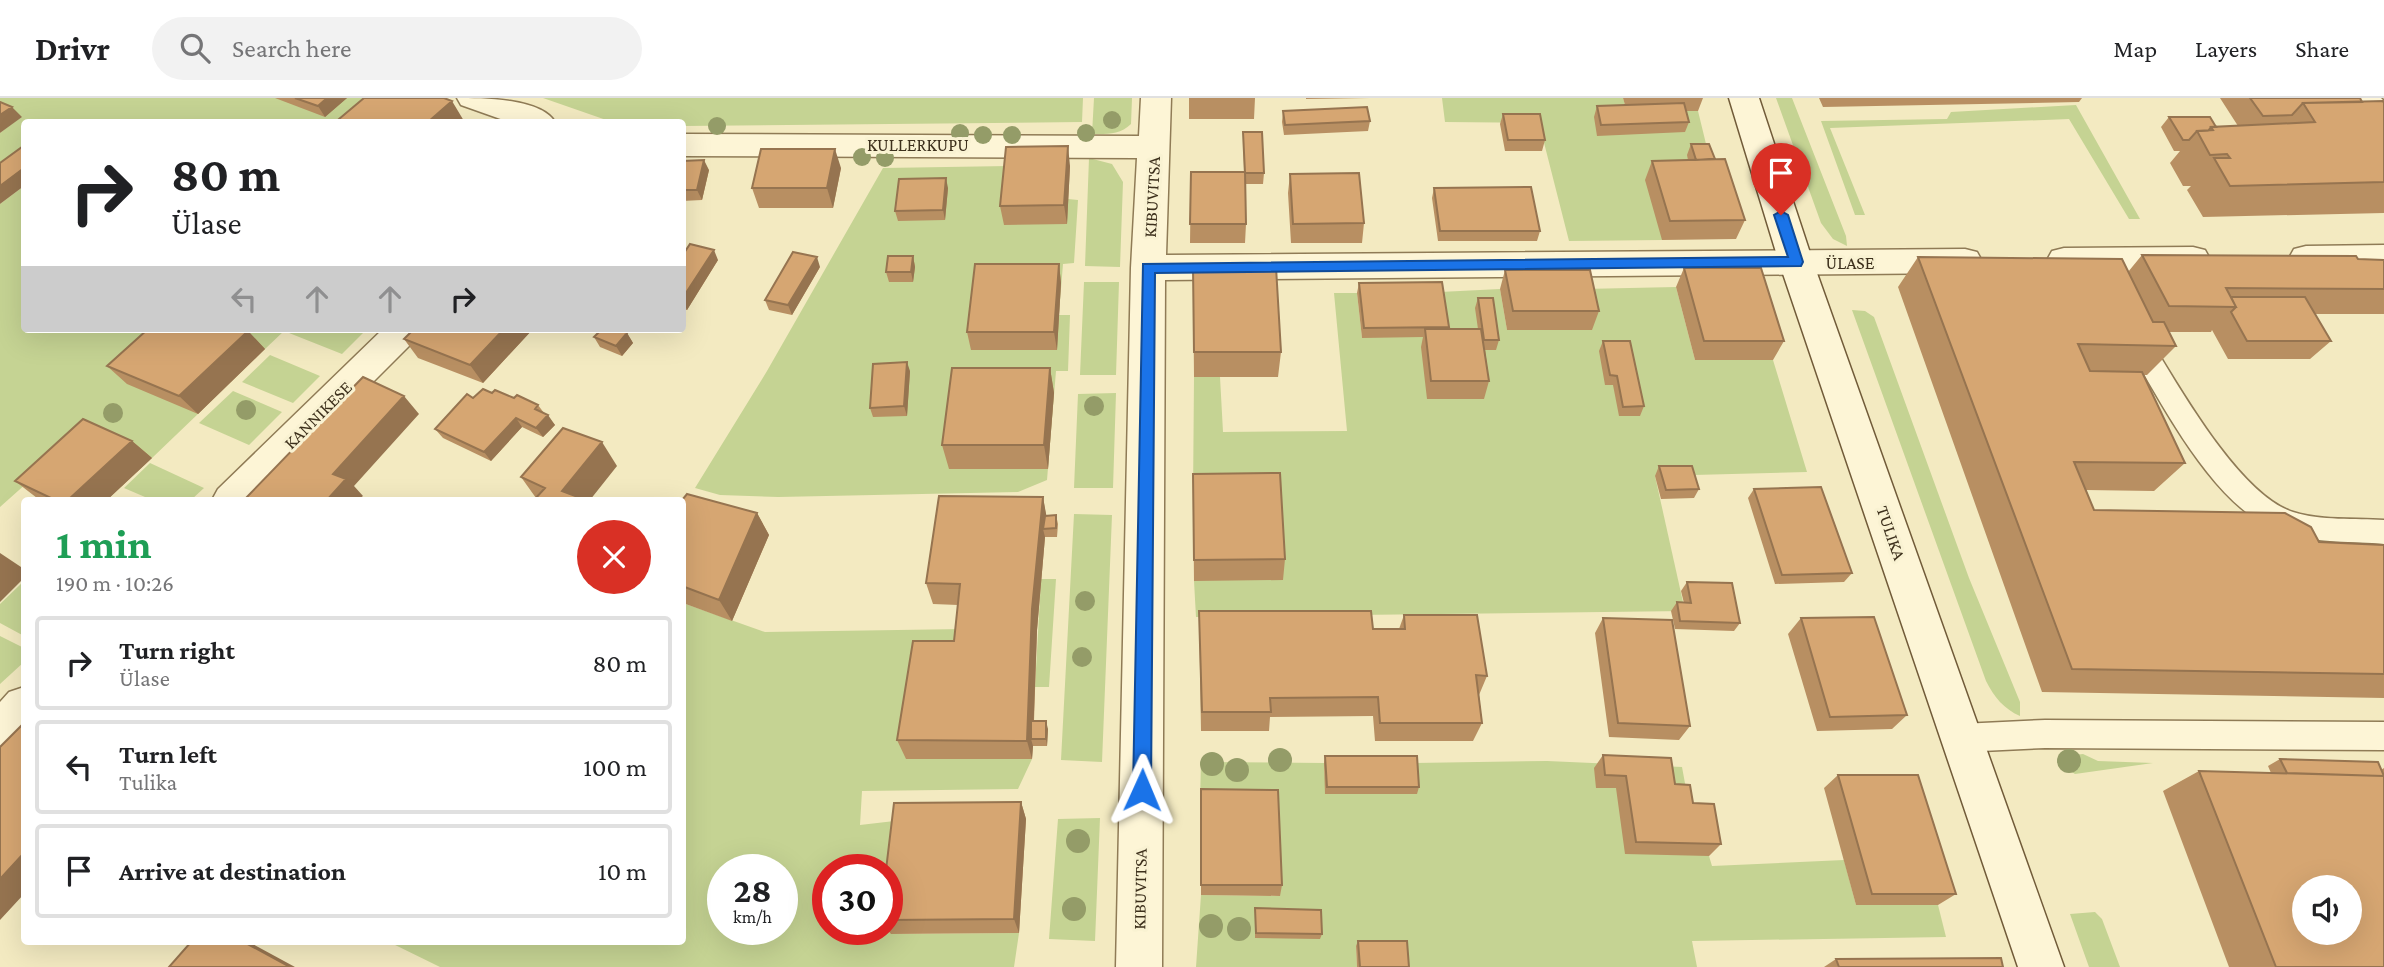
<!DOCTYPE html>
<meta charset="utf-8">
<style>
:root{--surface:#fff;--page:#f2f2f2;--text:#202124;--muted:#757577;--line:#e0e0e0}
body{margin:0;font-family:"Crimson Pro",serif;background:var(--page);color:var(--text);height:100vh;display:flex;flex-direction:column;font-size:26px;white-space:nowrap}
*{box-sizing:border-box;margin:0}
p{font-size:23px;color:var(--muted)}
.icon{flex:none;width:38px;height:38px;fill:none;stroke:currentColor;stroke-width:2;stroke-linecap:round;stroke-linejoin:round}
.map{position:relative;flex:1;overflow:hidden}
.side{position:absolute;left:21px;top:399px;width:665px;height:448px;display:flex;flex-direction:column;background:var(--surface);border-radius:7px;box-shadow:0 7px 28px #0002}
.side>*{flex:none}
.hud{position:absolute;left:21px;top:21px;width:665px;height:214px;border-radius:7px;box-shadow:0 7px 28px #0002;background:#fff;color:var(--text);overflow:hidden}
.buttons{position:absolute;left:2292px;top:777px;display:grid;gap:14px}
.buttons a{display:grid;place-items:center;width:70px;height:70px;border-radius:50%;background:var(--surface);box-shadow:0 7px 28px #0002;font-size:35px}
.speed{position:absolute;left:707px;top:756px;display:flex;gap:14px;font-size:35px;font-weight:700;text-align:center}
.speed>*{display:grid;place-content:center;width:91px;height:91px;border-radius:50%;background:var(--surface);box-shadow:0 7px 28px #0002;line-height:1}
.speed small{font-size:18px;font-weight:400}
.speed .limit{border:10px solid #d22;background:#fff;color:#111}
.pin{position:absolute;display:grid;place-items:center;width:60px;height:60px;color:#fff;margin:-72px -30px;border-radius:50% 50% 50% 0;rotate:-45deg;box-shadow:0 0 7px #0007}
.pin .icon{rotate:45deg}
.me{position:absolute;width:77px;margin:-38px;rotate:1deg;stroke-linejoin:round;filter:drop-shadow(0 0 5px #0008)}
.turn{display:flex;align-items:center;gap:24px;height:147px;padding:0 35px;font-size:32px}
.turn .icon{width:91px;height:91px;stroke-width:2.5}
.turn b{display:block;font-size:49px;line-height:60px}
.lanes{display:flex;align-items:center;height:66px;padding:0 35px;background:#0003;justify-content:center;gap:35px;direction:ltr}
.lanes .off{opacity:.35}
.round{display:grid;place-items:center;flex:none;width:74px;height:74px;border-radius:37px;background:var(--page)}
.overview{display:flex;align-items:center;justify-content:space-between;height:119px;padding:0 35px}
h1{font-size:42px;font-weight:700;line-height:52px;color:#1e9e55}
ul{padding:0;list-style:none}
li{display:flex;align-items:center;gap:21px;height:94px;margin:0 14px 10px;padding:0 21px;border:4px solid var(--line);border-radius:7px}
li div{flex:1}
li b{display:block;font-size:26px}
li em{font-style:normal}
header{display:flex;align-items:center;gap:42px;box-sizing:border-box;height:98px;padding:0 35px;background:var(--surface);border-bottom:2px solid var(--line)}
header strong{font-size:33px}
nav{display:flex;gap:38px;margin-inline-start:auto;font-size:24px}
.search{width:490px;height:63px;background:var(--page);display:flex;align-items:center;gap:18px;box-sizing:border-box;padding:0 24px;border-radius:38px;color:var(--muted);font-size:26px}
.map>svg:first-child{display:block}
.green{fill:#c5d393;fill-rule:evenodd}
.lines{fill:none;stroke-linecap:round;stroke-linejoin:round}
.lane-casing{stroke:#8f7b56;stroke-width:3}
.street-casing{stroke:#8f7b56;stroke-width:3}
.secondary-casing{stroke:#715b39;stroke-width:3}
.lane{fill:#fdf5d6;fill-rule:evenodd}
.street{fill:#fdf5d6;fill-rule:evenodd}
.secondary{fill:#fdf5d6;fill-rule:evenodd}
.tree{fill:#949c68}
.wall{fill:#b88f62}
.shaded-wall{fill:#967450}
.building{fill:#d6a672;stroke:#967450;stroke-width:2;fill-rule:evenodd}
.route{fill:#1a73e8;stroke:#114b97;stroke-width:2}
.labels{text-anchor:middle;stroke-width:6;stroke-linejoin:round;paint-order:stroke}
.street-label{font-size:18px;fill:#3d301c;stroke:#f9f2d2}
</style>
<header>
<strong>Drivr</strong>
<div class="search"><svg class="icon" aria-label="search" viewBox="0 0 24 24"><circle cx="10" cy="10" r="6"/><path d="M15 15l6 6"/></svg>Search here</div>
<nav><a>Map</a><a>Layers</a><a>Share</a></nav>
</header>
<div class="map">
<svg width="2384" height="869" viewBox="0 0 2384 869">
<rect width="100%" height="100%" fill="#f3eac1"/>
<path class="green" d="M0,0H400L371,24H24V65L0,83V35L21,19L0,10Z
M543,0H1083L1082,24L683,28L682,24H612Z
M1094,0H1132L1131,26C1120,37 1107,36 1092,36Z
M1442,0H1623L1627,13H1698L1707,50L1662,142L1569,143L1539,25L1445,24Z
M1776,0H1792L1846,138L1847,148L1833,141L1821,125Z
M2076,7L2140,121H2129L2069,21L1830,30L1865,117H1855L1821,23L1947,21L1951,14Z
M1089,60L1112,66L1123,84L1120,169L1085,168Z
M1009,68L1068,101L1078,102L1074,165L1063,166L1056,252L1059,217H1070L1068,273H1056L1047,382L1018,394L778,399L720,397L695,390L767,273L883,70Z
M24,88V231H187L200,314L152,360L104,339L65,351L0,409V106Z
M1084,184H1119L1116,277H1080Z
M1676,189L1695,262H1773L1807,374L1655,378L1685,513L1196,519L1194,483L1278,398L1193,399L1194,279H1220L1223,334L1347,333L1334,195H1357L1362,240L1440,194L1500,191L1507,232H1592L1583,191Z
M1852,212L1865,213L1874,219L1969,480L2020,604V618C2004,611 1994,599 1986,583Z
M215,231H367L342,256L284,233L265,251Z
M270,257L320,278L293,305L242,284Z
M233,293L282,314L249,347L199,325Z
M1116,295L1113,390H1074L1078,296Z
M150,365L204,390L191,402H152L124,390Z
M1074,416L1112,417L1102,664L1061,662Z
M1041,481H1056L1049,589H1035Z
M24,483V538L0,525V506Z
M683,505L765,534L964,531L1032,661L1018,691L862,693L860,727L903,722L891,836L1019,835L1014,869H440L389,844H682ZM723,772H782V831H723ZM828,772H887V831H828Z
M0,538L24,550V564L0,586Z
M2083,656L2098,663L2153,665L2075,676L2064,669L2061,663L2066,658Z
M1547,663L1682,669L1691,718L1616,690L1709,758L1712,768L1844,762L1856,807H1938L1946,839L1692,843L1697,869H1406L1356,848L1357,869H1196L1201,797L1279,798L1276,704H1200L1201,664L1324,665L1326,696H1416L1414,665Z
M1100,720L1095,843L1049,841L1058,721Z
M2095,814L2102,821L2120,869H2089L2070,816Z"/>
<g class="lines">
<defs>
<path id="lane" d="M2357,0H2381L2384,3V24L2376,21Z
M2134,227L2143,230C2174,280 2237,396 2293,414C2321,423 2355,420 2384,422V446C2353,443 2319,445 2288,437C2215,416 2162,304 2125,244L2121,237L2125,230Z
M2045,622L2384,624V652L2045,650L1961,654L1950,650L1946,640L1950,630L1961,626Z"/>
<path id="street" d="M457,0C482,0 541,0 555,24H509L461,7Z
M1141,0H1171L1166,157L1965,151L1977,154L1982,163L1977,172L1965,175L1165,182L1162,869H1116L1131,170L1137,60L682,58V36L1139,38Z
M2384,147V171L2306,172L2294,169L2289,160L2294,151L2306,148Z
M2193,149L2205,152L2210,161L2205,170L2193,173L2064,174L2052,171L2047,162L2052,153L2064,150Z
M383,231H422L417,240L255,402H212L218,391Z
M24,589V637L15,647L0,653V604L9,594Z"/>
<path id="secondary" d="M1729,0H1759L1813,164L2064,869H2018L1779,164Z"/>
</defs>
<use href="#lane" class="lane-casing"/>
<use href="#street" class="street-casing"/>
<use href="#secondary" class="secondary-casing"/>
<use href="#lane" class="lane"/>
<use href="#street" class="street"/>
<use href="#secondary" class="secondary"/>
</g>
<g class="tree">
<circle cx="1112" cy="22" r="9"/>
<circle cx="717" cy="28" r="9"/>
<circle cx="960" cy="35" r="9"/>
<circle cx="1086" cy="35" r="9"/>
<circle cx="983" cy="37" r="9"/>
<circle cx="1012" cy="37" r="9"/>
<circle cx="862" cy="59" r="9"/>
<circle cx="885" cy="60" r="9"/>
<circle cx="1094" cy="308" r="10"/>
<circle cx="246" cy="312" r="10"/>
<circle cx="113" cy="315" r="10"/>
<circle cx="1085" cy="503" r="10"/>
<circle cx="1082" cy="559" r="10"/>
<circle cx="1280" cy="662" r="12"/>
<circle cx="2069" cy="663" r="12"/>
<circle cx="1212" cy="666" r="12"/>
<circle cx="1237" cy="672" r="12"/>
<circle cx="1078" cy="743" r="12"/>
<circle cx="1074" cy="811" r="12"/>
<circle cx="1211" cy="828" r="12"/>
<circle cx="1239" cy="831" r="12"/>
</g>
<path class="wall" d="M275,0H347L325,19Z
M1189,0H1255L1254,21H1189Z
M1306,0H1370L1306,1Z
M1623,0H1703L1698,13H1686L1689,24L1685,34L1597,38L1594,19L1597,8L1625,7Z
M1819,0H2082L2079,4L1823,9Z
M2220,0H2360L2362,4L2384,5V115L2203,119L2187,92L2191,88H2183L2170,65L2180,53H2174L2161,29L2169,19L2216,29L2238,28Z
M1283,13L1370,23L1368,33L1284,37L1282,24Z
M1503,16L1545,42L1542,53H1505L1500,26Z
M1243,34L1264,75L1263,86H1245L1246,126L1245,145H1190L1191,74H1244Z
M1691,46L1715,61L1745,122L1736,141L1662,142L1645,82L1652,63L1688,62L1687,57Z
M682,63L709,72L702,102L682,103Z
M1070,68L1067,126L1004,127L1000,108Z
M841,70L833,110H759L752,90Z
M1290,76L1364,125L1362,145H1291L1288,95Z
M948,90L945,122L898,123L895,113Z
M1434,90L1540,133L1537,143H1438L1432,100Z
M2142,157L2384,162V216H2315L2331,243L2310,261H2228L2212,232L2211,234H2169L2176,248L2147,277H2144L2185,365L2154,393L2086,392L2094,412L2319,444L2384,447V600L2042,594L1898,189L1918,159L2128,174Z
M682,158L718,162L687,212L682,211Z
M913,158L915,169L913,184H889L886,174Z
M1059,166L1061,185L1057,252H971L967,234Z
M820,169L792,217L769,212L765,202Z
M1193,169L1281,254L1278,279H1194Z
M1684,170L1784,243L1773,262H1695L1676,189Z
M1505,172L1599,213L1592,232H1507L1500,191Z
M1359,185L1449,229V231H1478L1475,210L1478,200L1499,242L1496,252H1485L1489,283L1484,301H1427L1421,249L1423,239L1362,240L1357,195Z
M414,231H533L483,285L418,260L404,241Z
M248,233L265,251L198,316L127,286L107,268Z
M627,235L633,245L622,258L600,249L594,239Z
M1603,243L1644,308L1640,318H1619L1613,287H1605L1599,253Z
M1050,270L1054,295L1048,371H949L942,347Z
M910,273L907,318L873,319L870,310Z
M473,300H514L538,307L544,315L555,327L543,339L522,329L491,363L443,340L435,331Z
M132,343L152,360L107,402H43L37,400L15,383Z
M617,368L536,400L521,379Z
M1659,368L1699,391L1694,400L1661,401L1655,378Z
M1193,376L1285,461L1283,482L1194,483Z
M1754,391L1852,475L1844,484L1775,486L1748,400Z
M1043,399L1046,418L1056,417L1058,426L1057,439H1045L1037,532L1034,623L1048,631L1047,648H1033L1032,661H906L897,642L954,543L958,507L933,506L926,485Z
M682,402L757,415L769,437L732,523L683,505L682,506Z
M1687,484L1740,525L1734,533L1675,531L1671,513L1677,504L1684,505L1681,493Z
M1199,513L1373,531H1399L1404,517L1487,578L1479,597L1482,625L1473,643H1375L1373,618L1270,619L1269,633H1201Z
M1603,520L1690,628L1679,642L1609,639L1595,535Z
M1801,520L1907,617L1892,631L1817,633L1788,536Z
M1603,657L1675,686L1693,705L1721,746L1709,758L1625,756L1616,690H1596L1594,670Z
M1325,658L1419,689L1417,696H1325L1324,665Z
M2280,661L2381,672L2384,670V869H2229L2163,693L2199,673L2271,675L2268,668Z
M1838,677L1956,796L1938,807H1856L1824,690Z
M1201,691L1282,787L1280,798L1201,797Z
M1021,704L1026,721L1019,835L891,836L887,831V772Z
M1255,810L1322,836L1320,841L1255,840Z
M1358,843L1409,869H1357L1356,848Z
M1836,861L2003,869H1824Z"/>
<path class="shaded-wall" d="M327,0H347L325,19L318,8Z
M452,3L464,23L462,24H428Z
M12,9L22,19L0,35V17Z
M1068,48L1070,68L1067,126L1064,107Z
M835,51L841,70L833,110L827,90Z
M704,62L709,72L702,102L697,92Z
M24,70V88L0,106V88Z
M946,80L948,90L945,122L943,112Z
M714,152L718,162L687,212L682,201Z
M913,158L915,169L913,184L911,174Z
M817,159L820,169L792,217L788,207Z
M1059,166L1061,185L1057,252L1054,234Z
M504,231H533L483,285L470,267Z
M248,233L265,251L198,316L179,298Z
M627,235L633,245L622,258L616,248Z
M907,264L910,273L907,318L904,308Z
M1050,270L1054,295L1048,371L1044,347Z
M404,298L419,316L354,388L363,398L358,402H327L333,376Z
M548,317L555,327L543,339L536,330Z
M516,320L522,329L491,363L484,354Z
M132,343L152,360L107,402H68Z
M602,344L617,368L590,402H569L562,393Z
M1043,399L1047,421L1043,431L1045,439L1037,532L1033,641H1031L1033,648L1032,661L1027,643L1032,511Z
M757,415L769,437L732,523L719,502Z
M0,455L24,471V480L0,504Z
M1046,623L1048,631L1047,648L1046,641Z
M1021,704L1026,721L1019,835L1014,821Z
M24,755V796L0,822V781Z
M244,844H249L295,869H290Z"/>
<path class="building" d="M295,0H327L318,8Z
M364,0H444L452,3L428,24H350L339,21Z
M2250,0H2360L2362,4L2303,5L2292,17L2263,18Z
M2383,3L2384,5V84L2230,88L2214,60H2230L2227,56L2210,57L2197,33L2213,32L2211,29L2315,24L2303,5Z
M0,4L12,9L0,17Z
M1684,5L1689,24L1601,27L1597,8Z
M1367,9L1370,23L1285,27L1283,13Z
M1503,16H1540L1545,42H1508Z
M2169,19H2210L2216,29H2211L2208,33H2197L2189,42H2183Z
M1243,34H1262L1264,75H1245Z
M1691,46H1709L1715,61L1696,62Z
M1068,48L1064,107L1000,108L1006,49Z
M22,49L24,50V70L0,88V65Z
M761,51H835L827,90H752Z
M1725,61L1745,122L1670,123L1652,63Z
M704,62L697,92H682V63Z
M1191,74H1245L1246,126H1190Z
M1359,75L1364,125L1293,126L1290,76Z
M946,80L943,112L895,113L899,81Z
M1531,89L1540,133H1440L1434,90Z
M690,146L714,152L682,201V158Z
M793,154L817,159L788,207L765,202Z
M2142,157L2356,158L2358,161L2384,162V191L2226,190L2236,209L2169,208Z
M888,158H913L911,174H886Z
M1918,159L2122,161L2153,224H2164L2176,248L2078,246L2090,273L2142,274L2185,365L2074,364L2094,412L2285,415L2311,429L2319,444L2384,447V576L2072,571Z
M975,166H1059L1054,234H967Z
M1193,169H1276L1281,254H1194Z
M1684,170H1761L1784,243H1704Z
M1505,172H1590L1599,213H1513Z
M1442,184L1449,229L1364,230L1359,185Z
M2231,199H2305L2331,243H2247L2231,214L2236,209Z
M1478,200H1493L1499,242H1484Z
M148,231H243L248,233L179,298L107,268Z
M414,231H504L470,267L404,241Z
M602,231H617L627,235L616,248L594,239Z
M1425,231H1481L1489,283H1431Z
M1603,243H1630L1644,308L1623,309L1617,278L1610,277Z
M907,264L904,308L870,310L873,266Z
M952,270H1050L1044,347H942Z
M363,279L404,298L333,376L346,381L327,402H244Z
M483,291L492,295L495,292L514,300L517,297L538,307L535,311L548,317L536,330L516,320L484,354L435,331L467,296L473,300Z
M83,321L132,343L68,402H55L15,383Z
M563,330L602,344L562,393L586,402H534L545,390L521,379Z
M1659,368H1692L1699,391L1666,392Z
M1280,375L1285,461L1194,462L1193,376Z
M1821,389L1852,475L1782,477L1754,391Z
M687,396L757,415L719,502L682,488V402Z
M939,398L1043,399L1032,511L1027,643L897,642L913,543H954L960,486L926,485Z
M1056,417V430L1043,431L1045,418Z
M1687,484L1732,485L1740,525L1680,523L1677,504L1691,505Z
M1199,513H1371L1373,531H1405L1404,517H1477L1487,578L1476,577L1482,625H1380L1378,599L1270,600L1271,614H1202Z
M1874,519L1907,617L1830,619L1801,520Z
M1603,520L1672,522L1690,628L1618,625Z
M1031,623H1046V641H1031Z
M24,625V755L0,781V649Z
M1603,657L1671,660L1675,686L1690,687L1693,705L1714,706L1721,746L1636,744L1626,678L1605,677Z
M1325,658H1417L1419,689H1327Z
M2280,661L2378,664L2384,678L2287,675Z
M2199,673L2384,678V869H2276ZM2305,789H2350V835H2305Z
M1838,677H1918L1956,796H1872Z
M1201,691L1278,692L1282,787H1201Z
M1021,704L1014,821L887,822L886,772L894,705Z
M1255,810L1321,812L1322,836L1256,835Z
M1358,843H1407L1409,869H1360Z
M191,844H244L290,869H169Z
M2001,860L2003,869H1839L1836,861Z"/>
<path class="route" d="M1781,113L1788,117L1803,164L1801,168L1155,175L1151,692L1148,698L1142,701L1136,698L1133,692L1143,166L1788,159L1774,117Z"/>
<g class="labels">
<g class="street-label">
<text x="918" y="53">KULLERKUPU</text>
<text transform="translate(1152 99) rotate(-87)" y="6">KIBUVITSA</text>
<text x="1850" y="171">ÜLASE</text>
<text transform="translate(318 317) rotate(-45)" y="6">KANNIKESE</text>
<text transform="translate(1891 435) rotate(71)" y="6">TULIKA</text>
<text transform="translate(1140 791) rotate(-89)" y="6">KIBUVITSA</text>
</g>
</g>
</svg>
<div class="buttons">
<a><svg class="icon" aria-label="sound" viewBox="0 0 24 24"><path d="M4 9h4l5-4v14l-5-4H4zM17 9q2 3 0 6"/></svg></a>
</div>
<div class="speed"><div>28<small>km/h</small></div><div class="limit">30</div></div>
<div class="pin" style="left:1781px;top:117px;background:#d93025"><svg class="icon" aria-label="arrive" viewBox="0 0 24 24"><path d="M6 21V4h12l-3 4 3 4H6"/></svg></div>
<svg class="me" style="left:1142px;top:692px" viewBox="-20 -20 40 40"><path d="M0-17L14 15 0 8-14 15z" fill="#1a73e8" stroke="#fff" stroke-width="4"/></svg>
<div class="hud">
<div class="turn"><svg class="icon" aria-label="right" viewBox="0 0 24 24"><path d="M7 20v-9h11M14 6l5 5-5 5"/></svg><div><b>80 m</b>Ülase</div></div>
<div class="lanes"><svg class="icon off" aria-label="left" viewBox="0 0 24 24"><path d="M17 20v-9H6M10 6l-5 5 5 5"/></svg><svg class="icon off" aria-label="ahead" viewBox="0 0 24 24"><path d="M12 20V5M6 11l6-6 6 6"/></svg><svg class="icon off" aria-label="ahead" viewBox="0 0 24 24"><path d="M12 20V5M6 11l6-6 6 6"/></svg><svg class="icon" aria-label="right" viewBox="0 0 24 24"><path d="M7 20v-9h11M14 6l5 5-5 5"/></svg></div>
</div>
<section class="side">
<div class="overview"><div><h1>1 min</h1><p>190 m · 10:26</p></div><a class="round" style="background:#d93025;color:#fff"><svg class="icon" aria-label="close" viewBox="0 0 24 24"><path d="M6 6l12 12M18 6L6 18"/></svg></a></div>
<ul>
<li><svg class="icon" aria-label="right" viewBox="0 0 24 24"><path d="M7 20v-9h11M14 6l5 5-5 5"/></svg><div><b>Turn right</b><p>Ülase</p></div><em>80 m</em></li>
<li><svg class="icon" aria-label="left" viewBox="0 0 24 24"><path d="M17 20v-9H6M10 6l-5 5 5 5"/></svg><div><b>Turn left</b><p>Tulika</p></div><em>100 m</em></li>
<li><svg class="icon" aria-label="arrive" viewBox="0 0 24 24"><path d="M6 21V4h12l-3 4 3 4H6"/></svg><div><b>Arrive at destination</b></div><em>10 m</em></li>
</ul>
</section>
</div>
